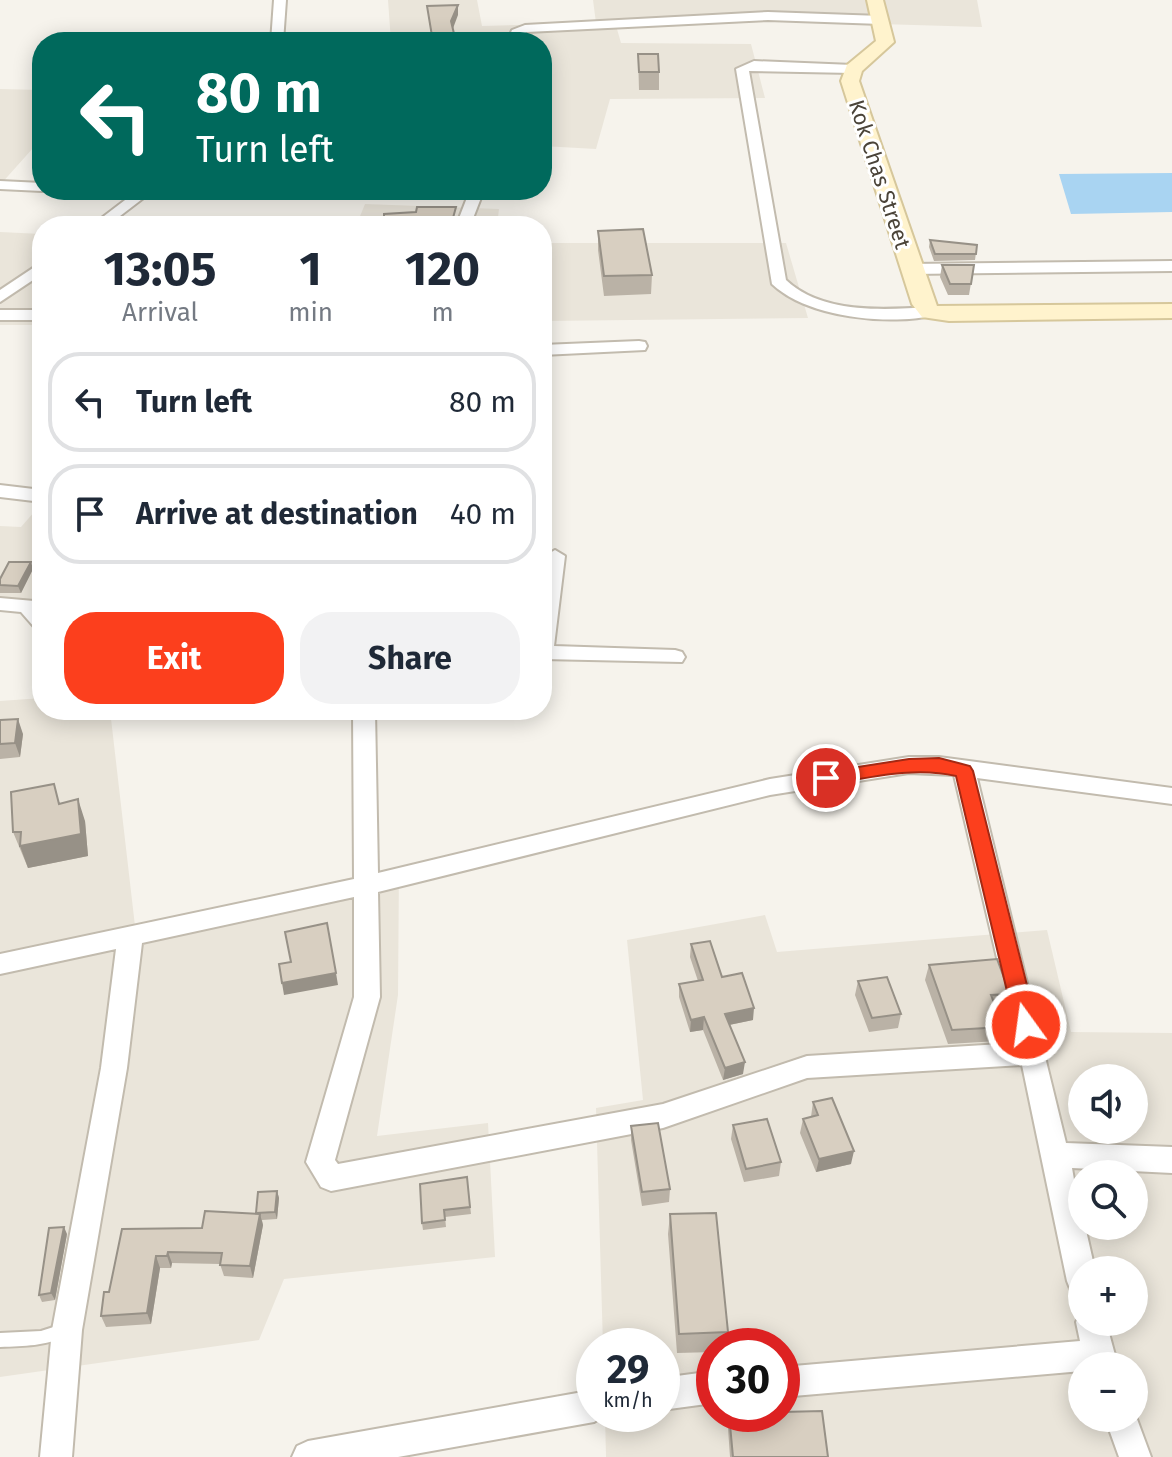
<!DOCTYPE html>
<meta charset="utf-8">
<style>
:root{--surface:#fff;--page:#f2f2f3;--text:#1f2937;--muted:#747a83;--line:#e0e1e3;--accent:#fc3f1d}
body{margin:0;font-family:"Fira Sans",sans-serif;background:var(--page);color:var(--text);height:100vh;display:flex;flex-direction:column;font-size:30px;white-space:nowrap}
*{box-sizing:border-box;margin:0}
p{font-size:26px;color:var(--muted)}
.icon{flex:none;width:44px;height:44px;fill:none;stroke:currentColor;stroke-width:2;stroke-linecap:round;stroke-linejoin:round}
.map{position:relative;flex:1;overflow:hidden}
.details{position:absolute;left:32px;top:216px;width:520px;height:504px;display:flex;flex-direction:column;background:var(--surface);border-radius:32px;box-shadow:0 4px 20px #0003}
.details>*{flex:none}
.hud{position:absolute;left:32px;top:32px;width:520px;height:168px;border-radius:32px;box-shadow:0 4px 20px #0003;background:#00695c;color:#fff;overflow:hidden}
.controls{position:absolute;left:1068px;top:1064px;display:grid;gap:16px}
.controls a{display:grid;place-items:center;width:80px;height:80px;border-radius:50%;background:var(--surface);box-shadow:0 4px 20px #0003;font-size:40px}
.speed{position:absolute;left:576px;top:1328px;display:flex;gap:16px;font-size:40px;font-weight:700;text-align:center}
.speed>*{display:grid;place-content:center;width:104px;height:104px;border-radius:50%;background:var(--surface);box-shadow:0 4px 20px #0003;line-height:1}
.speed small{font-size:20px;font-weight:400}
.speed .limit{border:12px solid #d22;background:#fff;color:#111}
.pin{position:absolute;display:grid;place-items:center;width:68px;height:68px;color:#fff;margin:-34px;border:4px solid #fff;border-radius:50%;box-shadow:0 2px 8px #0007}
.me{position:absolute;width:88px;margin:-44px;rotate:346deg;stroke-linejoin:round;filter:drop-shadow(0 0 6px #0008)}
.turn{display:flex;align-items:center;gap:28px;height:168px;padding:0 32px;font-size:36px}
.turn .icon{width:104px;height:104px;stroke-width:2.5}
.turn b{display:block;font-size:56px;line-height:68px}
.eta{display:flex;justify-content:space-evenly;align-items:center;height:136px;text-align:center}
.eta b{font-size:48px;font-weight:700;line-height:56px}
.action{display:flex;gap:16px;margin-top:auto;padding:16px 32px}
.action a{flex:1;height:92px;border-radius:32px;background:var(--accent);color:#fff;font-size:32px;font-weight:700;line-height:92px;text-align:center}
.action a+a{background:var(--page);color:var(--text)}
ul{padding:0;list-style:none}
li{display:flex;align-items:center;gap:24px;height:100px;margin:0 16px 12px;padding:0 16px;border:4px solid var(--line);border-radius:32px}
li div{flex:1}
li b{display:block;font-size:30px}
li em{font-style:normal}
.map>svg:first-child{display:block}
.residential{fill:#eae5da;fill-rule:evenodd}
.water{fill:#a9d4f2}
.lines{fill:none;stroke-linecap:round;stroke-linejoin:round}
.lane-casing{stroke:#c2bbae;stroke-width:4}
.street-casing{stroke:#c2bbae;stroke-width:4}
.secondary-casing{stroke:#d6c79b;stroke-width:4}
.lane{fill:#fff;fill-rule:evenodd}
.street{fill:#fff;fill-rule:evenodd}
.secondary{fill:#fff3cd;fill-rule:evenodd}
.wall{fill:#bab2a6}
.shaded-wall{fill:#979187}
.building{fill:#d8cfc1;stroke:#979187;stroke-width:2}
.route{fill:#fc3f1d;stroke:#a42913;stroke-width:2}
.labels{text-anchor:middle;stroke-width:6;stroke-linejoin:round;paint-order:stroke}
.far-street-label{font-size:22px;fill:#4b4439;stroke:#fff}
</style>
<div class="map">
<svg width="1172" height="1457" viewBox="0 0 1172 1457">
<rect width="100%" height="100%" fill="#f6f3ec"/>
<path class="residential" d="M388,0H477L482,26L596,23L593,0H977L982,27L778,21L617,29L621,43L751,44L765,98L610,99L596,149L542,146V42H391Z
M0,89L42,90V138L0,185Z
M365,204L499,209L497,226H356Z
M0,232L42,234V325H0Z
M542,243H786L808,318L542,321Z
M42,503V608H0V526L21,527Z
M42,698V710H110L135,926L399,867L398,995L377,1136L488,1123L495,1257L284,1279L259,1340L0,1377V701Z
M765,915L777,952L1047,930L1071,1032L1172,1033V1457H606L605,1414H662V1346H603L596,1108L643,1100L627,940ZM1082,1078H1134V1130H1082ZM1082,1174H1134V1226H1082ZM1082,1270H1134V1322H1082ZM714,1346H782V1414H714ZM1082,1366H1134V1418H1082Z"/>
<path class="water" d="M1172,173V212L1071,214L1059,174Z"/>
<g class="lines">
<defs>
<path id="lane" d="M63,1324L68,1326L71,1331L68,1336C44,1346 26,1346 0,1347V1333L41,1331Z"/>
<path id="street" d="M274,0H286L283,42H271Z
M768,12L881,16L887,20L881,24L768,20L527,32L521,35L519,42H507L512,30L525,25Z
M754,61L853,65L859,69L853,73L749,71L786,280C822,314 883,310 930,307L938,312L936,315C889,326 808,318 772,284L736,69Z
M0,181L42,183V190H47L42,191L0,189Z
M82,190H154L107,226H91L129,197L89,194Z
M470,190H484L470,226H456Z
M1172,261V271L910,274L902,269L910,264Z
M42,262V274L0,302V290Z
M0,310H42V320H0Z
M639,341L645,342L647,346L645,350L542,355V345Z
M0,485L42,490V502L0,497Z
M555,550L565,556L554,646L675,650L682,652L685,657L682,662L542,659V580L545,556Z
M0,598L34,601L42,610V630L35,628L21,612L0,610Z
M353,710H375L378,873L770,779L909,757H939L1172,788V804L977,778L1066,1143L1172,1147V1173L1072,1168L1082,1226H1085L1095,1270H1082V1295L1071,1291L1067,1281L1022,1065L807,1078L663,1128L331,1191L321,1187L306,1162L354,997V897L142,943L127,1068L82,1330L72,1457H40L52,1330L101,1068L116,949L0,974V954L354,879ZM909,773L954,775L1017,1043L807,1056L663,1104L338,1164L335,1160L380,997L378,892L770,795Z
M1082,1311V1322H1106L1118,1366H1082V1371L782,1397V1367L1080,1341L1076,1322Z
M714,1371V1403L662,1410V1378Z
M594,1390V1414H607L594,1422L398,1457H292L297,1446L308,1441Z
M1134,1411L1151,1457H1119L1105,1418H1134Z"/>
<path id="secondary" d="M867,0H883L894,42L862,71L859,81L937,306L1172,304V318L949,321L922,317L912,304L841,81L847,65L876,41Z"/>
</defs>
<use href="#lane" class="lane-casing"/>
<use href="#street" class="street-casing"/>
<use href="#secondary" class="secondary-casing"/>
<use href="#lane" class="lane"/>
<use href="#street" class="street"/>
<use href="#secondary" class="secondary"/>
</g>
<path class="wall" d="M638,54L659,72V90H639Z
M598,231L652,275L651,294L604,296L598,250Z
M930,240L977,245L975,260L934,261L929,247Z
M942,265H974L969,295H948L940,277Z
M31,562L33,569L21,593H0V579Z
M0,720L23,734L20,757L0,759Z
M60,804L85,821L88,856L28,868L13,832Z
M691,944L722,977L753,1020L729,1025L743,1074L723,1080L703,1030L690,1032L679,997V984L698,981L690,957Z
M929,965L1010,994L1006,1008L996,1009L1003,1027L998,1041L948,1044L925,980Z
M858,981L901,1014L898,1028L869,1032L855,995Z
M813,1102L851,1164L816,1172L800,1133L803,1119L811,1117Z
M733,1125L781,1162L779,1176L744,1182L731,1139Z
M631,1126L670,1189L669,1202L642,1206L631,1140Z
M467,1177L471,1214L445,1217L446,1227L423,1230L422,1223Z
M277,1191L279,1198L277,1219L262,1220L263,1225L253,1278L224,1276L220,1264L172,1263L171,1268H160L151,1324L106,1327L101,1316L109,1292L122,1229L202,1228L256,1213Z
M670,1214L728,1332L726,1346H714V1352L677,1353L668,1234Z
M67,1234L55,1300L42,1302L39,1295Z
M727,1414H782L828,1457H730Z"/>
<path class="shaded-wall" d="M458,5V15L452,31L451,21Z
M31,562L33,569L21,593L18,586Z
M18,719L23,734L20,757L15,743Z
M78,799L85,821L88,856L28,868L20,846Z
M336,973L338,985L284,995L282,983Z
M754,1008L753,1020L724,1026L725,1014Z
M704,1017L703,1030L690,1032L691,1020Z
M745,1062L743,1074L723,1080L725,1068Z
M854,1151L851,1164L816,1172L819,1159Z
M277,1191L279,1198L277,1219L275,1212Z
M260,1214L263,1225L253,1278L250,1266Z
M64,1227L67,1234L55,1300L51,1293Z
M168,1252L172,1263L171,1268L167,1256Z
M156,1256L160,1268L151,1324L147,1313Z"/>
<path class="building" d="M458,5L451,21L456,42H433L427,6Z
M638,54H658L659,72H639Z
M417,207H456L453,218L459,219L458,226H384V214L416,212Z
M643,229L652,275L604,276L598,231Z
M930,240L977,245L976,254H935Z
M942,265H974L971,284H950Z
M9,562H31L18,586L0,585V579Z
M18,719L15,743L0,744V720Z
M54,784L59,804L78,799L81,834L20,846L21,832H13L11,792Z
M327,923L336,973L282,983L279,964L291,962L285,932Z
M710,941L722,977L742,973L754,1008L725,1014L745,1062L725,1068L704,1017L691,1020L679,984L703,980L691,944Z
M997,959L1010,994L991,995L1003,1027L952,1030L929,965Z
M887,977L901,1014L872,1018L858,981Z
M832,1098L854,1151L819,1159L803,1119L818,1115L813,1102Z
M767,1119L781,1162L746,1169L733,1125Z
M658,1123L670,1189L642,1192L631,1126Z
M467,1177L470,1207L444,1210L445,1220L422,1223L420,1184Z
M277,1191L275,1212L256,1213L258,1192Z
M205,1211L260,1214L250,1266L220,1265L222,1253L168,1252L167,1256H156L147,1313L101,1316L104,1292H109L122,1229L202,1228Z
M716,1213L728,1332L679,1334L670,1214Z
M64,1227L51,1293L39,1295L49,1228Z
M822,1411L828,1457H733L729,1414H782V1412Z"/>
<path class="route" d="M939,758L970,766L973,771L1037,1025L1033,1031L1026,1034L1018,1031L1015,1025L956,776C913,766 868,778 826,785L816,778L826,772L909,759Z"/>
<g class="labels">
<g class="far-street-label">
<text transform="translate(880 174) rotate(72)" y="8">Kok Chas Street</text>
</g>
</g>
</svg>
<div class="controls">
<a><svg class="icon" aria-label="sound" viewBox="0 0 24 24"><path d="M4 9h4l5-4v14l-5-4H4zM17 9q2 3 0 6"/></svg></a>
<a><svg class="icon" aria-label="search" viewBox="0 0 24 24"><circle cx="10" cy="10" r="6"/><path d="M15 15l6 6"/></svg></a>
<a>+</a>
<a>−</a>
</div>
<div class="speed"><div>29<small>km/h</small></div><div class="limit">30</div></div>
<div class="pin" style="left:826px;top:778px;background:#d93025"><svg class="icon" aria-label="arrive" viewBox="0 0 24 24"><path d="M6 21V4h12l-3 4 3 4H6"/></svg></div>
<svg class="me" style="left:1026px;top:1025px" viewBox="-20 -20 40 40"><circle r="17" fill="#fc3f1d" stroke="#fff" stroke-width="3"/><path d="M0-11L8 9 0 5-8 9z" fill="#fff"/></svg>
<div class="hud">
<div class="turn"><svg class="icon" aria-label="left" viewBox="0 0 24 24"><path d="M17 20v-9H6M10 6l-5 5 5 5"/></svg><div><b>80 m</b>Turn left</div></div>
</div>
<section class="details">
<div class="eta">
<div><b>13:05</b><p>Arrival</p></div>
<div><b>1</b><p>min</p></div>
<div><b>120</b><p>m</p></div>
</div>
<ul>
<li><svg class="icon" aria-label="left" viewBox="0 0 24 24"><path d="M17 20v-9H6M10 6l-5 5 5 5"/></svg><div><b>Turn left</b></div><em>80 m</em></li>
<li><svg class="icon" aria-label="arrive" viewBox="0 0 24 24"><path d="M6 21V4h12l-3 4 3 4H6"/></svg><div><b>Arrive at destination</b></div><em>40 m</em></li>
</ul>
<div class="action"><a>Exit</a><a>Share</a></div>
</section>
</div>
